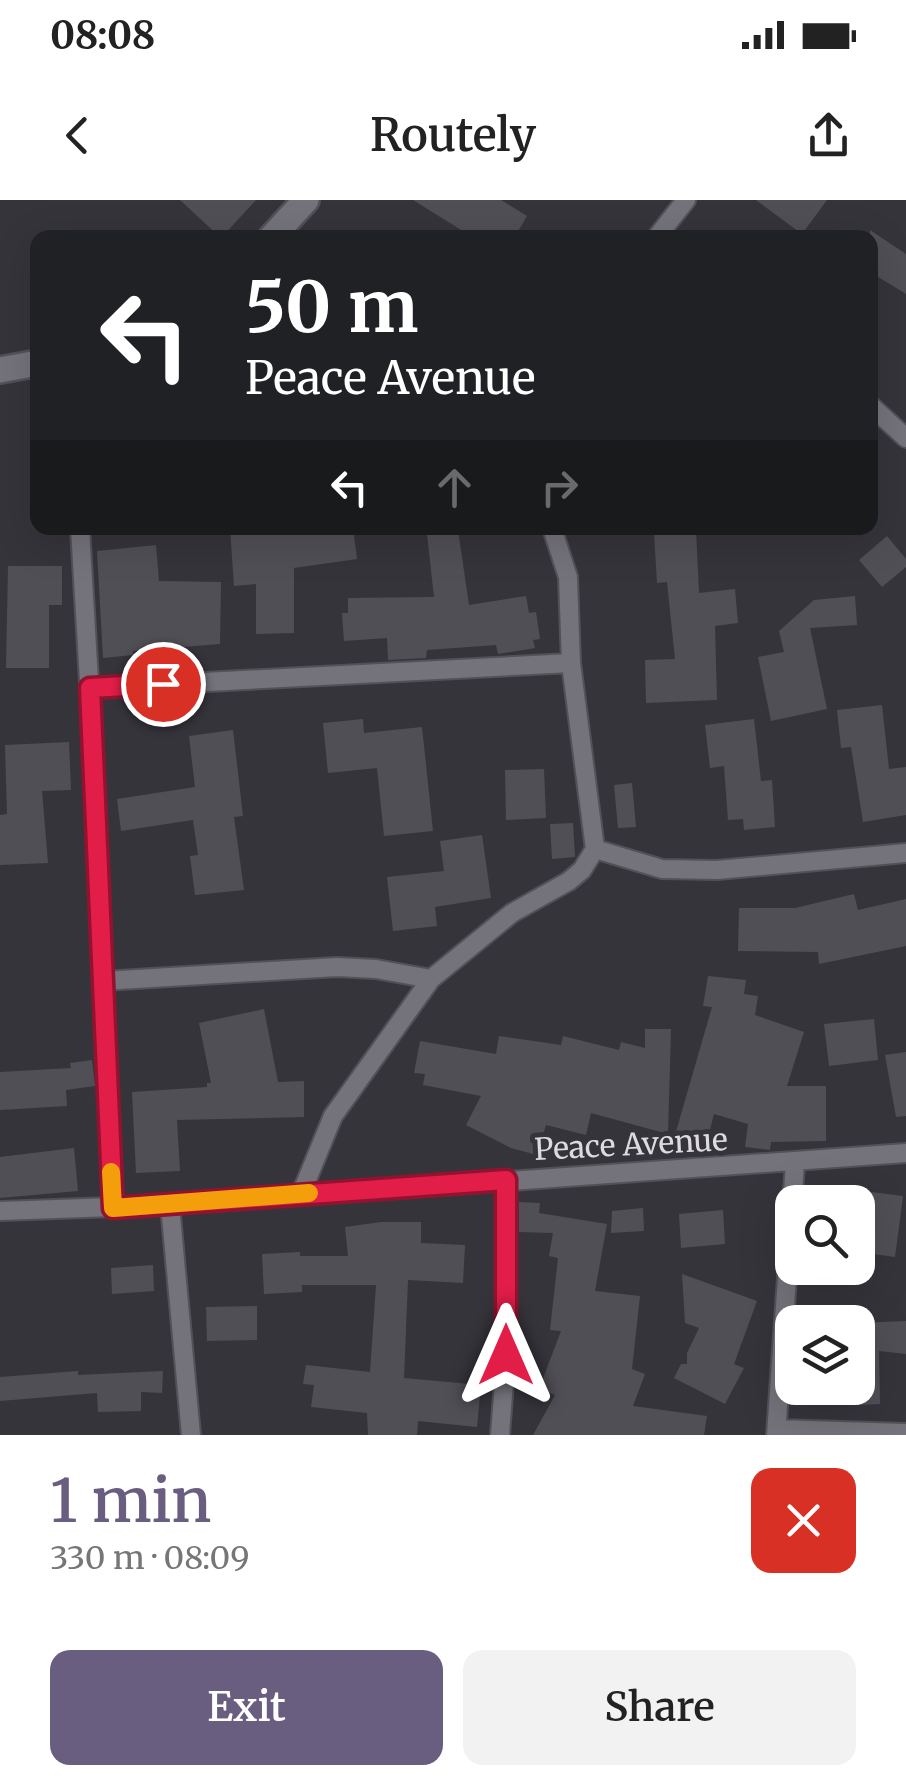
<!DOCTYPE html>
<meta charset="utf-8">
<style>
:root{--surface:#fff;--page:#f2f2f2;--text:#222;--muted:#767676;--accent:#6a5e80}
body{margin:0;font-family:Merriweather,serif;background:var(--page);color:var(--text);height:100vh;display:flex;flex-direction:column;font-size:38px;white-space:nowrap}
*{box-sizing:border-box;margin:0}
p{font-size:32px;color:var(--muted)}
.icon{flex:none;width:55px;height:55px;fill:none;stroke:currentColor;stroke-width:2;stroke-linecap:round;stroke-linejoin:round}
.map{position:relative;height:1235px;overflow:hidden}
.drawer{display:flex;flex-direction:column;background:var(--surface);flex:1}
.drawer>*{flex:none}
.guide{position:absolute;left:30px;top:30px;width:848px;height:305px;border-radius:20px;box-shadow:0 10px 40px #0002;background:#202124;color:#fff;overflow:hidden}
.controls{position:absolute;left:775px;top:985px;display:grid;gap:20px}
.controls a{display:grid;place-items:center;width:100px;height:100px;border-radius:20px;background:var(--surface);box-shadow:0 10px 40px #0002;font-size:50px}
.pin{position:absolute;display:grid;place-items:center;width:85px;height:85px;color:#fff;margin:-42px;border:5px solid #fff;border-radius:50%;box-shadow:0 2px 10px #0007}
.me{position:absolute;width:110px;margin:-55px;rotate:0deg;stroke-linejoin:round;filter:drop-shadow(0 0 8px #0008)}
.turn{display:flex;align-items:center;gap:35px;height:210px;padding:0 50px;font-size:45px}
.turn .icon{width:130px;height:130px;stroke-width:2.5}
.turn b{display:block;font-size:70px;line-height:85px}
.lanes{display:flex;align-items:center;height:95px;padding:0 50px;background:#0003;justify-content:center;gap:50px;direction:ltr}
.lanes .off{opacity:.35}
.round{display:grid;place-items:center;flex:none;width:105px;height:105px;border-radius:20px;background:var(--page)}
.summary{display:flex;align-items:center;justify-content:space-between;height:170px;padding:0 50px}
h1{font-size:60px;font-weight:600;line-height:75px;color:var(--accent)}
.action{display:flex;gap:20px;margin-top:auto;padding:20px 50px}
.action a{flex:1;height:115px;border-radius:20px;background:var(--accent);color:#fff;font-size:40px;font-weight:600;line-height:115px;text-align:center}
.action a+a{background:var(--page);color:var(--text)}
.status{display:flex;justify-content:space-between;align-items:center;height:70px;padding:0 50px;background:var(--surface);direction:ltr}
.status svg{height:28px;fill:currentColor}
header{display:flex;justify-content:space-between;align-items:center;height:130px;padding:0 50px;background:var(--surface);font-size:45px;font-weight:600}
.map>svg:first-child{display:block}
.building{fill:#514f56}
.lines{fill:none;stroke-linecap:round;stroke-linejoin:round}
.street-casing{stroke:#535157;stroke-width:22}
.secondary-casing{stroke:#535157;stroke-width:30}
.street{stroke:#74727a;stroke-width:18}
.secondary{stroke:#74727a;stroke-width:25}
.route-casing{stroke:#92132f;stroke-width:25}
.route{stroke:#e11d48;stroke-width:18}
.slow{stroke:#f59e0b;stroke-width:18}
.labels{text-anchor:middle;stroke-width:10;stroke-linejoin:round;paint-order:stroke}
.street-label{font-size:30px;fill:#dddbe0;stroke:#36343b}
</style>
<div class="status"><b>08:08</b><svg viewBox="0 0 49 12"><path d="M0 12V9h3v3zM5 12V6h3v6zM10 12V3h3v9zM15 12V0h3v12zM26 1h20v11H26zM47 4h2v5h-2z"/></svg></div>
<header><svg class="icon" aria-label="back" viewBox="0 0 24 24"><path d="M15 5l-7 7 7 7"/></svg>Routely<svg class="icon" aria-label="share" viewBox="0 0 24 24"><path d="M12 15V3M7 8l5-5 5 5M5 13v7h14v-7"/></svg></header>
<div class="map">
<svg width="906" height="1235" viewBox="0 0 906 1235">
<rect width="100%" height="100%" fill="#36343b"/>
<path class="building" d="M180,0H256L221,38Z
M413,0H501L527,16L514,38H474Z
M756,0H827L802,34Z
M870,30L906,54V94L870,72Z
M230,328H353L357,359L294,368V433L256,434V384L234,386Z
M458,330L469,405L526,396L529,413L536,412L540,439L533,440L535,448L498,454L496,445L427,450L426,458L388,460L387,438L344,441L342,413H348V398L434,397L427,334Z
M696,330L699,393L735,389L738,423L715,426L717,500L646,503L645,460L675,459L667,382L657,383L654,333Z
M887,336L906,359V367L882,387L859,360Z
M156,345L159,381L221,382L220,444L133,451V455L103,458L97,351Z
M8,366H62V405H49V468H6Z
M855,396L857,425L810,428L827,509L771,521L758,457L784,452L779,431L814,400Z
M882,505L889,569L906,567V615L863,622L851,547L841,548L837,510Z
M363,519L364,533L422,527L433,631L384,636L377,568L328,573L323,523Z
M754,519L761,581L772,580L775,627L744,630L743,619L728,620L724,566L710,568L705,525Z
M233,530L243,616L234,617L244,690L195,695L190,656L198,655L193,620L121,631L117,599L195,587L189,536Z
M69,542L71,590L42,591L48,663L0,665V615L7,614L5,545Z
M544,569L546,618L506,620L505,570Z
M632,583L636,627L618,628L614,585Z
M573,623L575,657L552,659L550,624Z
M482,635L491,698L435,707L437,726L393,731L387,677L444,671L440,641Z
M854,694L858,710L906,699V746L819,764L818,752L738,751L739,708H795Z
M708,776L746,780L744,794L758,796L755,815L804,832L787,886H826V941L771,942L770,950L745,947L748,924L714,914L704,953L686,950L688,939L675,935L712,807L703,806Z
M264,809L278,882L304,881V917L177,920L180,971L136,973L132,892L207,887V883H211L199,823Z
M874,819L878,860L829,866L824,824Z
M645,829H671L668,934L591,913L586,935L546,925L537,955L511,948L466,925L481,896L423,885L425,874L414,873L420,841L496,854L499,836L561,845L563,836L619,850L621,842L645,848Z
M906,852V916L896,917L885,855Z
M92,860L95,886L66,890L67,906L0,910V872L71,868L70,863Z
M74,948L78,991L0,998V957Z
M863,991L903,996L895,1057L858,1052Z
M519,1002L540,1003L539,1013L607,1024L595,1091L640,1096L632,1169L645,1174L633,1206L707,1216L704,1235H533L555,1195L539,1189L561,1131L550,1130L558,1058L549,1056L553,1033L519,1032Z
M643,1008L644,1031L611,1033L612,1011Z
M723,1010L725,1044L681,1048L679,1014Z
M381,1022H421V1043L465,1045L463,1083L408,1080L404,1178L481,1185L477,1227L418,1221L417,1235H368L367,1213L311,1207L314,1185L303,1184L306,1165L370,1172L376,1085H302V1092L264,1094L262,1054L300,1052V1056H348L345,1027Z
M153,1065L154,1091L112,1094L111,1068Z
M682,1074L757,1101L734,1164L744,1168L725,1204L674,1178L681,1164H687V1153L699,1128L685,1123Z
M257,1106V1140L207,1141L206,1107Z
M906,1121V1154L879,1151L880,1204L858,1205V1123Z
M78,1171V1175L163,1171L162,1193L141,1192V1211L98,1212L97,1193L0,1201V1177Z"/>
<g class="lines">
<defs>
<path id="street" d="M656,38L686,0
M870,205L906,238
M80,328L96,600L113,1008
M90,488L571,463
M595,649L662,669L717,670L906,653
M103,781L337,767L376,769L431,779
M301,994L333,916L431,779L512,713L569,681L582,670L595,649L571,463L568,377L552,328
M170,1005L191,1235
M0,1011L170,1005L906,953
M777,1229L906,1233
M500,1235L506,1155L507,979
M776,1235L795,963"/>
<path id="secondary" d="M271,38L306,0
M0,170L38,163"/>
</defs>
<use href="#street" class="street-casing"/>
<use href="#secondary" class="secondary-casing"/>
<use href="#street" class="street"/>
<use href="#secondary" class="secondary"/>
</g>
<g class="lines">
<defs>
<path id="route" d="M163,484L90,488L113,1008L506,980V1155"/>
</defs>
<use href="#route" class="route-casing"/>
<use href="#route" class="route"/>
<path class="slow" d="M111,972L113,1008L309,993"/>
</g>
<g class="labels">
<g class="street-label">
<text transform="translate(631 945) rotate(-3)" y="10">Peace Avenue</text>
</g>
</g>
</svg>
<div class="controls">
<a><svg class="icon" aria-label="search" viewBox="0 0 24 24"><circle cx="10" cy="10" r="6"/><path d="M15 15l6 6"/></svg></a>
<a><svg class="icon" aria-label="layers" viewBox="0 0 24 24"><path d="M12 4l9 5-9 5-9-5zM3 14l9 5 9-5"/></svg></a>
</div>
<div class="pin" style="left:163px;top:484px;background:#d93025"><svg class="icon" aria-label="arrive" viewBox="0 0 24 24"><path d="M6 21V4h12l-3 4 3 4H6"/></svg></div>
<svg class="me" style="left:506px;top:1155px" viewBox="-20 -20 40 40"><path d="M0-17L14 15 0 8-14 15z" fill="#e11d48" stroke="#fff" stroke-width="4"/></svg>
<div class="guide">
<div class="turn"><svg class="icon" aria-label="left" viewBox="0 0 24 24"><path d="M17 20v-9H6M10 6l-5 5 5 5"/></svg><div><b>50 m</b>Peace Avenue</div></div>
<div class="lanes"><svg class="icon" aria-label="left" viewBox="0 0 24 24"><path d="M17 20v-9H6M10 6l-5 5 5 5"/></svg><svg class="icon off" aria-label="ahead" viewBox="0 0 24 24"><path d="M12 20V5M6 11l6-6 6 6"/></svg><svg class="icon off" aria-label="right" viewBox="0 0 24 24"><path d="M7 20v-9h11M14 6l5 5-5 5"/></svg></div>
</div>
</div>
<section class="drawer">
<div class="summary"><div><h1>1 min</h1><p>330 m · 08:09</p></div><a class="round" style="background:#d93025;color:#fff"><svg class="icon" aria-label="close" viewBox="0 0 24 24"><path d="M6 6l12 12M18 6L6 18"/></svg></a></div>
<div class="action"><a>Exit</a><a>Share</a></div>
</section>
